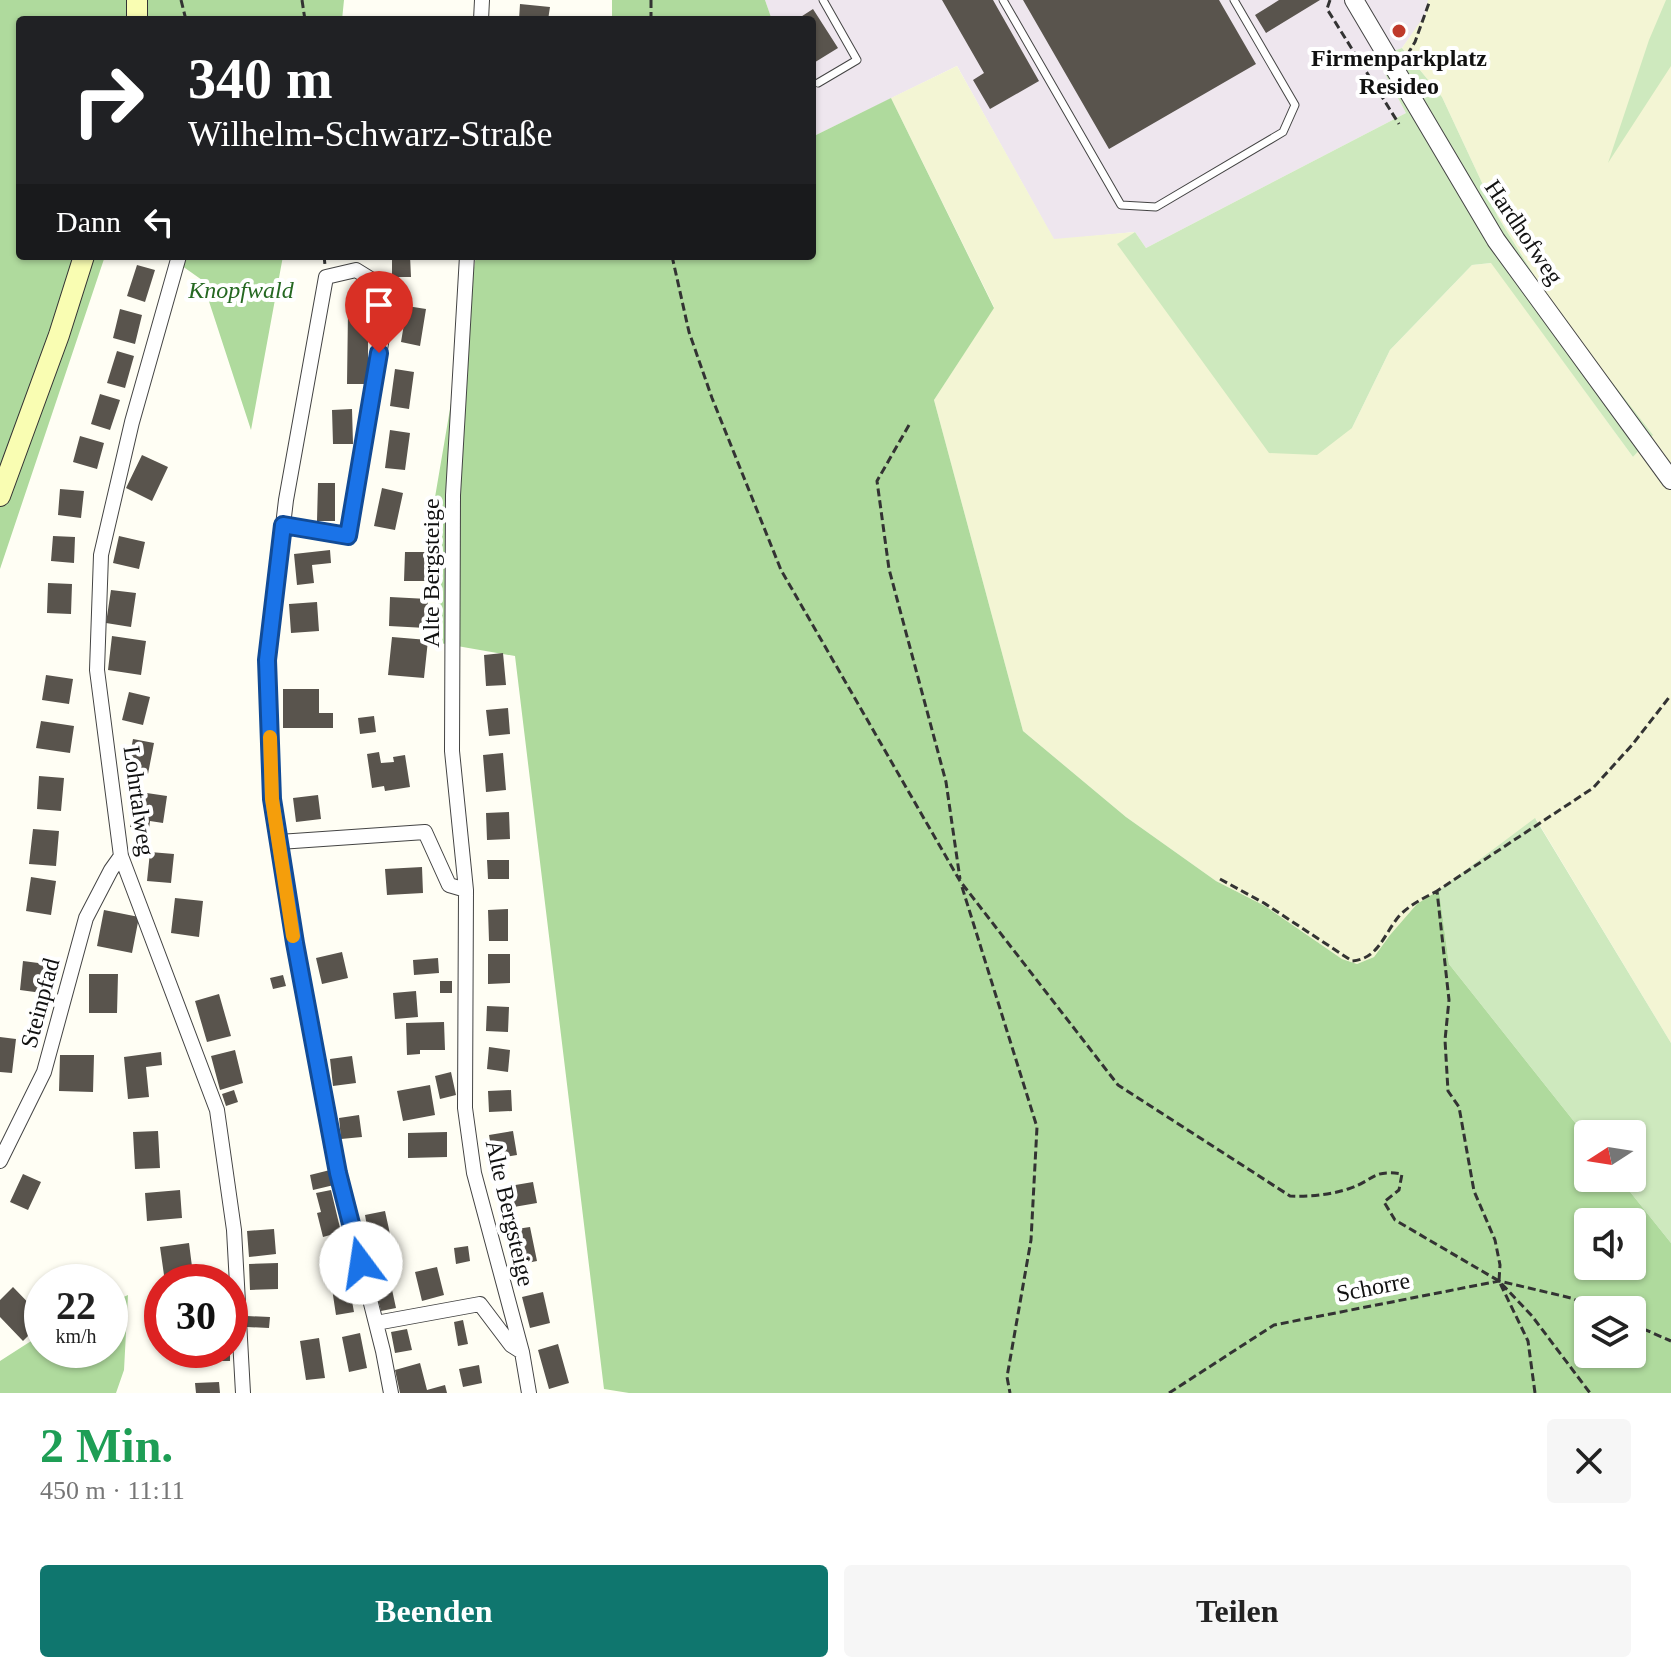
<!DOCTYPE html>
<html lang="de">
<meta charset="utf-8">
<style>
:root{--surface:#fff;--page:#f6f6f6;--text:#222;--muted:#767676;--accent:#0f766e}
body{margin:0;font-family:"Times New Roman",serif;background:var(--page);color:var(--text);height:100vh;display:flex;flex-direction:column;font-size:30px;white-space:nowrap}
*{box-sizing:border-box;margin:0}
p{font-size:26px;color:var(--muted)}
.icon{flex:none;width:44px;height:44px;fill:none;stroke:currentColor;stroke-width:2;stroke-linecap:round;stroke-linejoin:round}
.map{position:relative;height:1393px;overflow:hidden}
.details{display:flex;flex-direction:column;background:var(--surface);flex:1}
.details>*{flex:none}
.banner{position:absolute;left:16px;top:16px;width:800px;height:244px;border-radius:8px;box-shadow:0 2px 6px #0004;background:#202124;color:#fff;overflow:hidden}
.needle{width:52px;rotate:258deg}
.tools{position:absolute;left:1574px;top:1120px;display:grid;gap:16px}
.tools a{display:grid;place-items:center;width:72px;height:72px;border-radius:8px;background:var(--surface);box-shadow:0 2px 6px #0004;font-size:40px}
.speed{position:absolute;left:24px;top:1264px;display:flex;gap:16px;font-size:40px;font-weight:700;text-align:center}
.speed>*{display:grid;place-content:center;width:104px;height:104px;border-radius:50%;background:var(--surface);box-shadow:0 2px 6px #0004;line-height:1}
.speed small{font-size:20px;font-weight:400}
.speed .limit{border:12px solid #d22;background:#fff;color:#111}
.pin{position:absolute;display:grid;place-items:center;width:68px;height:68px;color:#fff;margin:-82px -34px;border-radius:50% 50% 50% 0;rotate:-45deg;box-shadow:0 0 8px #0007}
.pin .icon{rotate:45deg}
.me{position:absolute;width:88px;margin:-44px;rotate:346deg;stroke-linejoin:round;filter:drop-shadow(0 0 6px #0008)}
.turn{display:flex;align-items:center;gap:28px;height:168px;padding:0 40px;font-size:36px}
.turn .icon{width:104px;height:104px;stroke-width:2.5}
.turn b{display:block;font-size:56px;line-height:68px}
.then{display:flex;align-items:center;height:76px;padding:0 40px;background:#0003;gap:16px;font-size:30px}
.round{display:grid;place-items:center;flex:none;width:84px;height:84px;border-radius:8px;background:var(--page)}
.overview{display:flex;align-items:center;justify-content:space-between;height:136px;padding:0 40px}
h1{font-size:48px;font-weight:700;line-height:60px;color:#1e9e55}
.cta{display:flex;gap:16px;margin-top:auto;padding:16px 40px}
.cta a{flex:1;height:92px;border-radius:8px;background:var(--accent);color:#fff;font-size:32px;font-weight:700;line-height:92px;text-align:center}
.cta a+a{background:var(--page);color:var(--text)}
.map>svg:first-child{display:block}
.industrial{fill:#eee6ee}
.farmland{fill:#f3f5d4}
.green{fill:#cee9be}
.forest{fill:#afda9d;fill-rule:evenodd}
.building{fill:#59544d}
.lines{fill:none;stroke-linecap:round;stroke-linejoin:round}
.service-casing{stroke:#444;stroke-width:9}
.minor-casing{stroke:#444;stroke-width:16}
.tertiary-casing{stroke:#444;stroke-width:20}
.secondary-casing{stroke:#333;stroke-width:22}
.path{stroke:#333;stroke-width:3;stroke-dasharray:8 4;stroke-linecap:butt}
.service{stroke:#fff;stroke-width:7}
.minor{stroke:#fff;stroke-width:14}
.tertiary{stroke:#fff;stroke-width:18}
.secondary{stroke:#f9fdb2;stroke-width:20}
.route-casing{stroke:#114b97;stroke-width:20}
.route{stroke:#1a73e8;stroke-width:14}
.slow{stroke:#f59e0b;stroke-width:14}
.poi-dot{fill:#bf3a2b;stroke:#fff;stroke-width:3}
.labels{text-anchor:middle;stroke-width:8;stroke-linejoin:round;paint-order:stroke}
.poi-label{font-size:24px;font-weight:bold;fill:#111;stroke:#fff}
.street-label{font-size:24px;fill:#111;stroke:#fff}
.park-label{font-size:24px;font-style:italic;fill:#256821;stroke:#fff}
</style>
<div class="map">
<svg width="1671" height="1393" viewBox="0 0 1671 1393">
<rect width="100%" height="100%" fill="#fffef4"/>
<path class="industrial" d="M765,0H1428L1426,15L1402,48L1376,57L1406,113L1146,248L1135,232L1054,240L957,66L812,137V20H772Z"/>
<path class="farmland" d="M1428,0H1671V1043L1536,819L1439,890L1418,904L1390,935L1374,957L1357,964L1342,959L1265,906L1216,881L1126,817L1023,731L934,400L994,307L891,98L957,66L1054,239L1135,232L1118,244L1352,428L1390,350L1472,265L1492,263L1633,457L1652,435L1555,309L1498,217L1442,97L1402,48L1425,15Z"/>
<path class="green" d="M1666,0H1671V66L1608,163L1649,40Z
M1402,48L1442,97L1498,217L1555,309L1653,435L1633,457L1491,263L1472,265L1390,350L1352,428L1317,455L1269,453L1117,244L1135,232L1146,248L1406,113L1376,57Z
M1535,818L1671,1043V1243L1619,1178H1632V1134H1588V1139L1449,964L1439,890Z"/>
<path class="forest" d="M0,0H344L342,20H20V256H105L0,569Z
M612,0H765L772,20H612Z
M891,98L994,308L934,400L1023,731L1126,817L1216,881L1265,906L1342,959L1357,964L1374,957L1390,935L1417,904L1439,890L1449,964L1588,1139V1178H1619L1671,1243V1393H629L604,1389L515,656L440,643L433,509L476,256H812V137ZM1588,1222H1632V1266H1588ZM1588,1310H1632V1354H1588Z
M168,256H283L251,430L202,280Z
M128,1295L124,1370L116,1393H0V1361L42,1334V1350H110V1303Z"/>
<path class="building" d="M942,0H993L1039,81L990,109L973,80L984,73Z
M1023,0H1219L1256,64L1109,149Z
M1279,0H1320L1266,33L1255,15Z
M520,4L550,7L548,20H519Z
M813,9L838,48L812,64V20H796Z
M392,256H410L411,277H392Z
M137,265L155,270L145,302L127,296Z
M407,306L426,309L420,346L401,342Z
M120,309L142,315L135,344L113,338Z
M348,311H368V384H347Z
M117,351L134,356L125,388L107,383Z
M395,369L414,372L409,409L390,406Z
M100,394L120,400L110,430L91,424Z
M352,409L353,444H333L332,410Z
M390,430L410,433L405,470L385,468Z
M80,436L104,443L97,469L73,462Z
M142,455L168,467L152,501L126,488Z
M318,483H335V521H317Z
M382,488L403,493L395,530L374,526Z
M60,489L84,491L81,518L58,515Z
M53,536L75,537L74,563L51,561Z
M119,536L145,542L139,569L113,563Z
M330,550L331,563L312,565L314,583L297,585L294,554Z
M405,552H428L427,581H404Z
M48,583L72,584L71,614L47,613Z
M111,590L136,593L131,627L106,623Z
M390,597L428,599L426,628L389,626Z
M317,602L319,631L291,633L289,604Z
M112,636L146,641L141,675L108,670Z
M392,637L428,640L424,678L388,675Z
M503,653L506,685L486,686L484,655Z
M46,675L73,679L69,704L42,700Z
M283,689H319V713H333V728H283Z
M129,692L150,697L143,725L122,720Z
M508,708L510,734L489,736L486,710Z
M374,716L376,732L360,734L358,718Z
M41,721L74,726L70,753L36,748Z
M133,739L154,743L148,774L127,770Z
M379,752L381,763L394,762L393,757L405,755L410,787L385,791L384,786L372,788L367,754Z
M503,753L506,790L486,792L483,755Z
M39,776L64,778L61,811L37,809Z
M130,784L141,786L140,792L167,796L163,823L150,821L149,829L130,827L135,792L129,791Z
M318,795L321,819L296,822L293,798Z
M509,812L510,839L487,840L486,813Z
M33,829L59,831L56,866L29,864Z
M150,852L174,854L171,883L147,881Z
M487,860H509V879H488Z
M422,867L423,893L387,895L385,869Z
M31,877L56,881L51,915L26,911Z
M175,898L203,901L199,937L171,933Z
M508,909V941H489L488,910Z
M104,910L139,917L132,953L97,946Z
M342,952L348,978L322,984L316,958Z
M488,954H510V983L488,984Z
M438,958L439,973L414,975L413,960Z
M23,961L46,964L42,993L20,990Z
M89,974H118L117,1013H89Z
M283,975L286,986L273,989L270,978Z
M440,981H452V993H440Z
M416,991L418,1017L395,1019L393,993Z
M219,994L231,1036L207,1042L195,1001Z
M487,1006L509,1007L508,1032L486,1031Z
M444,1022L445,1050H420V1054L407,1055L406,1023Z
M0,1037L16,1039L12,1073L0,1072Z
M489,1047L510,1050L508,1072L487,1069Z
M235,1050L243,1083L220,1090L211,1056Z
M161,1052L162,1065L146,1067L149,1097L128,1099L124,1057Z
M60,1055H94L93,1092L59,1091Z
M352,1056L356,1083L333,1086L330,1059Z
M451,1072L456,1095L440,1099L435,1076Z
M430,1085L435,1115L403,1121L397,1091Z
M234,1090L238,1102L226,1106L222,1094Z
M511,1090L512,1111L489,1112L488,1091Z
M359,1115L362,1137L341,1139L339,1118Z
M158,1131L160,1168L135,1169L133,1132Z
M513,1131L517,1155L493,1159L489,1135Z
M447,1132V1157L408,1158V1133Z
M330,1170L334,1185L313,1190L310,1175Z
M23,1174L41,1182L28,1210L10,1202Z
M533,1182L537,1203L502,1209L498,1188Z
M180,1190L182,1218L147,1221L145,1193Z
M331,1190L341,1232L323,1237L317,1213L321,1212L316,1193Z
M385,1211L390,1234L369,1238L365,1215Z
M530,1227L537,1261L517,1265L510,1230Z
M274,1229L276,1254L249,1257L247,1231Z
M189,1243L194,1282H165L160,1247Z
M468,1246L470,1261L456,1264L454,1248Z
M278,1263V1289L250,1290L249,1264Z
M437,1267L444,1295L422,1301L415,1272Z
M388,1271L396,1308L381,1311L372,1275Z
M348,1279L354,1312L336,1315L331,1282Z
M13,1287L42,1317V1322L23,1341L0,1317V1300Z
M543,1292L550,1323L530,1328L522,1297Z
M247,1316L270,1317L269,1328L247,1327Z
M463,1320L468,1344L458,1346L454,1322Z
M407,1329L412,1350L395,1353L391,1332Z
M360,1333L367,1368L349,1372L342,1337Z
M319,1338L325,1378L306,1380L300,1341Z
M558,1344L569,1383L549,1389L538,1350Z
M214,1350H230V1361H214Z
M420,1363L427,1390L445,1385L447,1393H400L395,1370Z
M479,1365L482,1383L463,1387L459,1369Z
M219,1382L220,1393H196L195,1383Z"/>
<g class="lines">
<defs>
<path id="service" d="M1003,0L1121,205L1156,207L1283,132L1295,105L1234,0
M818,83L857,60L823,0"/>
<path id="minor" d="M481,20L482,0
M179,256L132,422L101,555L97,670L121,856L217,1110L234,1230L243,1393
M467,256L453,495L452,751L466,890L465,1108L474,1173L522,1352L529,1393
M283,525L348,536L390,291L356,270L326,277L286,500L267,660L272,799L295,943L338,1173L383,1351L391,1393
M279,842L425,832L449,885L466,890
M0,1161L44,1072L86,918L111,870L121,856
M376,1323L480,1304L511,1345L522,1352"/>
<path id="tertiary" d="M1354,0L1496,240L1671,480"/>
<path id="secondary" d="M137,0V20
M0,496L59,335L84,256"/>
</defs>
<use href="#service" class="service-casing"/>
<use href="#minor" class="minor-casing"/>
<use href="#tertiary" class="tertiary-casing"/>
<use href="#secondary" class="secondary-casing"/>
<path class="path" d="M181,0L186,20
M302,0L305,20
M651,0V20
M1330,0L1327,9L1399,124
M1407,55L1415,42L1430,0
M324,256L325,265
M672,256L689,332L712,398L781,570L960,881L1118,1085L1290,1196C1309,1197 1329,1195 1348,1189C1374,1181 1371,1169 1402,1174L1399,1190L1384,1202L1395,1220L1499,1281L1532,1316L1590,1393
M909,425L877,481L889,569L946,782L960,879
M1220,879L1264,903L1352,961C1379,959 1384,933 1400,915C1411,904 1424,898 1437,891
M962,887L1037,1127L1031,1240L1007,1377L1010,1393
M1632,1324L1671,1341
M1169,1393L1274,1325L1499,1281L1571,1298L1598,1310
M1535,1393L1528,1341L1499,1281L1500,1265L1495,1240L1474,1191L1459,1107L1448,1091L1445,1040L1449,1000L1437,891L1593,788L1632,745L1671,695"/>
<use href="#service" class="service"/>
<use href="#minor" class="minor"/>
<use href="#tertiary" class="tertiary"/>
<use href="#secondary" class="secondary"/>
</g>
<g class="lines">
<defs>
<path id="route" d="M361,1263L338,1173L295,943L272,799L267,660L283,525L348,536L379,353"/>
</defs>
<use href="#route" class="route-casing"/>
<use href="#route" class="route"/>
<path class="slow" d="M270,737L272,799L293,936"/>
</g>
<circle class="poi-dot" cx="1399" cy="31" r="8"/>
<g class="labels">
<g class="poi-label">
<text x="1399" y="66">Firmenparkplatz<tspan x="1399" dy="28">Resideo</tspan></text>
</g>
<g class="street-label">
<text transform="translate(1524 232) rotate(56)" y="8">Hardhofweg</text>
<text transform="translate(431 573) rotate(-90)" y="8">Alte Bergsteige</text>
<text transform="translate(139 801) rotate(82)" y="8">Lohrtalweg</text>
<text transform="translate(40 1003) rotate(-75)" y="8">Steinpfad</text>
<text transform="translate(510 1213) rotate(77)" y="8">Alte Bergsteige</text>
<text transform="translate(1373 1287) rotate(-11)" y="8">Schorre</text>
</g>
<g class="park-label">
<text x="241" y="298">Knopfwald</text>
</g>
</g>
</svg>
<div class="tools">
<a><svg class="needle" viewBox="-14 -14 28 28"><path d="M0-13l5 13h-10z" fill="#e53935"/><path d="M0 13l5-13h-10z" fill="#767676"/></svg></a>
<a><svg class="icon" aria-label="sound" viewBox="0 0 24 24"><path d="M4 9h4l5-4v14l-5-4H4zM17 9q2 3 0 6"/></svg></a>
<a><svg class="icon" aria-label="layers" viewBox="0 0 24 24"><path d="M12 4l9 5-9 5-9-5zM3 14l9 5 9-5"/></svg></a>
</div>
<div class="speed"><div>22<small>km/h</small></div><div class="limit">30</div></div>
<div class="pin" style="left:379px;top:353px;background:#d93025"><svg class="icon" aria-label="arrive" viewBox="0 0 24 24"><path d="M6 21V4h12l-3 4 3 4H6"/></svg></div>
<svg class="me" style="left:361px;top:1263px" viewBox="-20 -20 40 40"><circle r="19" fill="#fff"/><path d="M0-13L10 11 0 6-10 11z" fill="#1a73e8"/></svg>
<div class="banner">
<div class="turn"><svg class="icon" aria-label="right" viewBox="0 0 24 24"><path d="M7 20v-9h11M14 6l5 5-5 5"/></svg><div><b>340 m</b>Wilhelm-Schwarz-Straße</div></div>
<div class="then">Dann<svg class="icon" aria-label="left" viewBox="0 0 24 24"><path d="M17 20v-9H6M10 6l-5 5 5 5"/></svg></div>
</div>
</div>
<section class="details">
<div class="overview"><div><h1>2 Min.</h1><p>450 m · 11:11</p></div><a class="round"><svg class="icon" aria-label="close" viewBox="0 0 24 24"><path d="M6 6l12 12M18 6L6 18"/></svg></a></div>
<div class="cta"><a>Beenden</a><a>Teilen</a></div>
</section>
